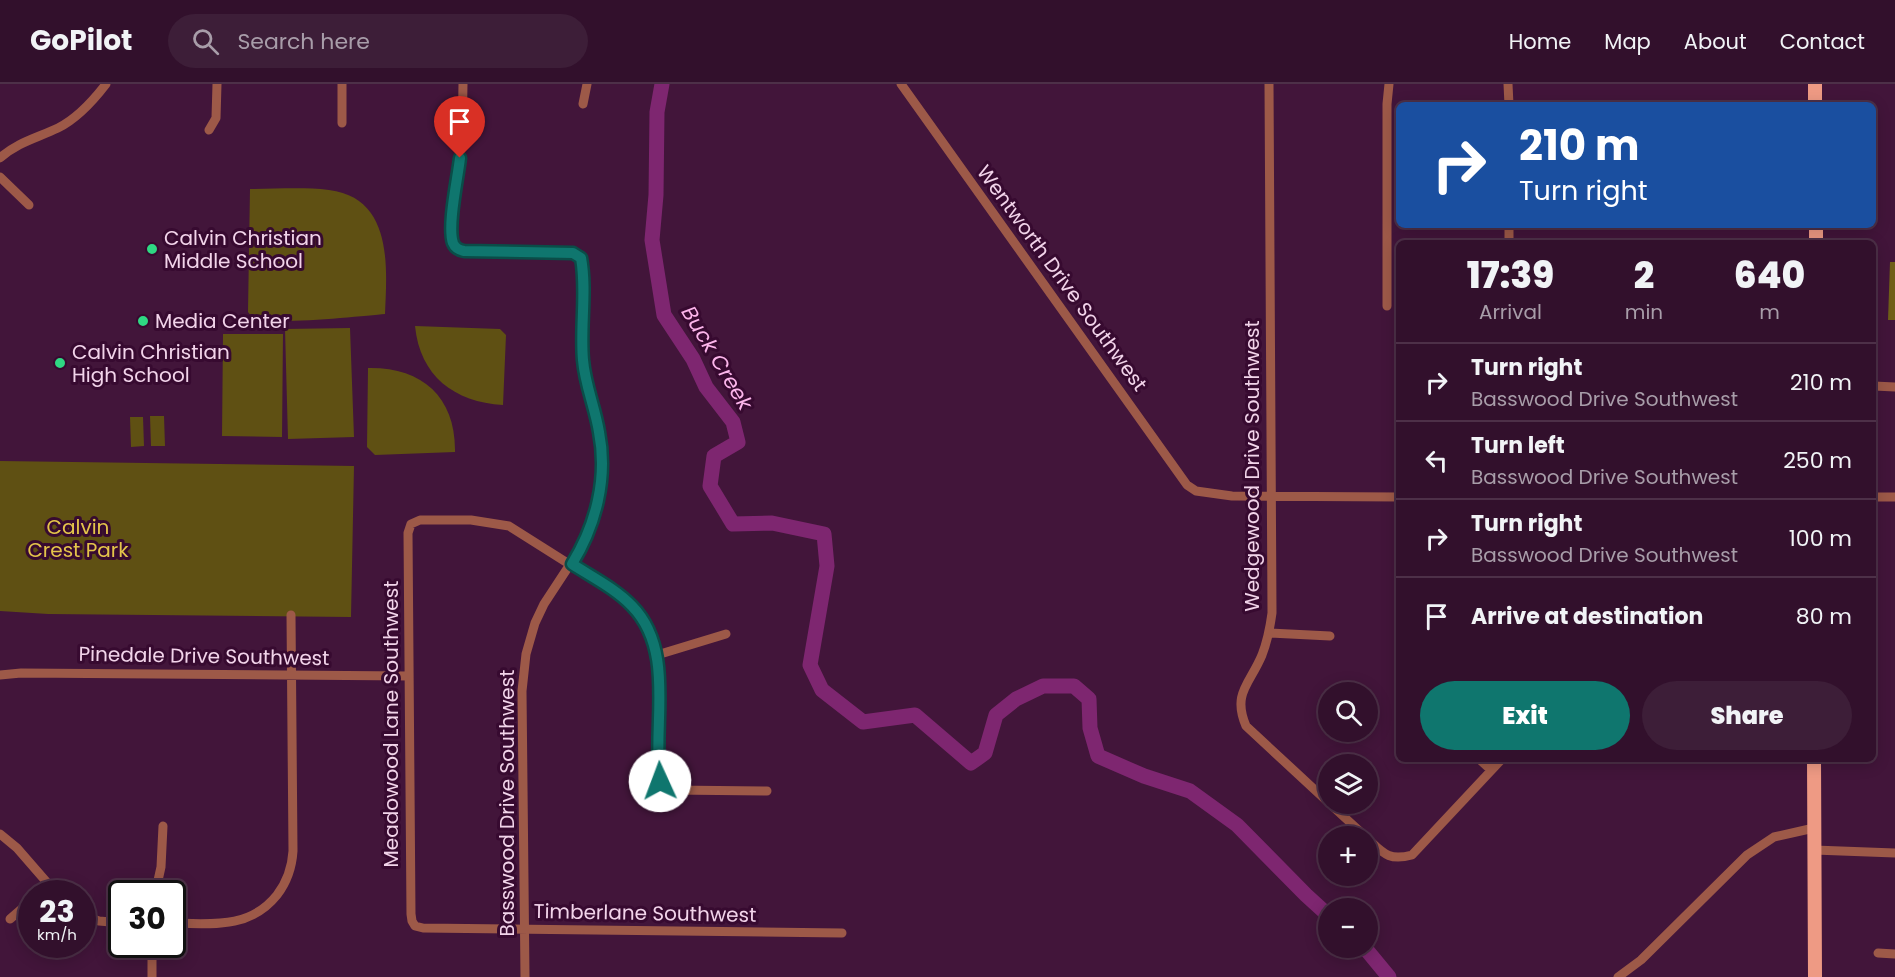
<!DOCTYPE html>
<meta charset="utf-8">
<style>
:root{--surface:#32102c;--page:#3d1e38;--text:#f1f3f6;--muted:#a89da9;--line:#4d3048;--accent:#0f766e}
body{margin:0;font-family:Poppins,sans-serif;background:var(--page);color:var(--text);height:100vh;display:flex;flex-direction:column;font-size:22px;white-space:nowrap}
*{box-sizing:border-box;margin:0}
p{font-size:20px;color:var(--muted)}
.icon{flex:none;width:33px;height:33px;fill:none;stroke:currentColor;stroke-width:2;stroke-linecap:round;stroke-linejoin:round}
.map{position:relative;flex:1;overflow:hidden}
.sheet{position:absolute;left:1396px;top:156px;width:480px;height:522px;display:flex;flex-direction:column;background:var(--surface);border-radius:9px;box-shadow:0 3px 15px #0003,0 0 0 2px var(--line)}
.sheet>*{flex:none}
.hud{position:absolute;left:1396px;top:18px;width:480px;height:126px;border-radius:9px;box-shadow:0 3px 15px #0003,0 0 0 2px var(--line);background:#1a4fa0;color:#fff;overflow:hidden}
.controls{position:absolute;left:1318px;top:598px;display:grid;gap:12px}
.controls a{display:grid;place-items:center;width:60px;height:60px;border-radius:50%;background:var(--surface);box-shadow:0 3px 15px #0003,0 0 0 2px var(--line);font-size:30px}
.speed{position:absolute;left:18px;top:796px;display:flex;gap:12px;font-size:30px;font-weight:700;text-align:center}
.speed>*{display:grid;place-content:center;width:78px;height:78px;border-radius:50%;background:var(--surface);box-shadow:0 3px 15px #0003,0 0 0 2px var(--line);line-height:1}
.speed small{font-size:15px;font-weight:400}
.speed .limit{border:3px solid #111;border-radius:9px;background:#fff;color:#111}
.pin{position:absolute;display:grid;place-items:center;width:51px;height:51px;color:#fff;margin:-62px -26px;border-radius:50% 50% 50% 0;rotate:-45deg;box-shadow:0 0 6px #0007}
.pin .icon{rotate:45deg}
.me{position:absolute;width:66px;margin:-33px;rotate:358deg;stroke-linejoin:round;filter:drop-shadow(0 0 4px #0008)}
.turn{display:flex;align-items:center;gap:21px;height:126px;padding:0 24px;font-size:27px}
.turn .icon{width:78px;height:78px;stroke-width:2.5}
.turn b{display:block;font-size:42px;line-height:51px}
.eta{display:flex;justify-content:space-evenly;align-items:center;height:102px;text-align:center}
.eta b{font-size:36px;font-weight:800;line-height:42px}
.cta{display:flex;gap:12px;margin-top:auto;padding:12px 24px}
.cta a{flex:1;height:69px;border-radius:36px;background:var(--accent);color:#fff;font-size:24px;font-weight:800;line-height:69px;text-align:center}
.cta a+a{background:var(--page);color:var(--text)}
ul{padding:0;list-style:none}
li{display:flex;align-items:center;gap:18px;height:78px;padding:0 24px;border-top:2px solid var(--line)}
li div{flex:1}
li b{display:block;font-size:22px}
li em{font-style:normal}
header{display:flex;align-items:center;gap:36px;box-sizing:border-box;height:84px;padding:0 30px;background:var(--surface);border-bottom:2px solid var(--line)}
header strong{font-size:28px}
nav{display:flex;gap:33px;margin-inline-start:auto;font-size:21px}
.search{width:420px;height:54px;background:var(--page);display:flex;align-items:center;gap:15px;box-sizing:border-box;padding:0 21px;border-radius:33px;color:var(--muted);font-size:22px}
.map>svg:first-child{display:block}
.green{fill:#5f5013}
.forest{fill:#6f5f18}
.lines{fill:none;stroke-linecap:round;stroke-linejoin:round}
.river{stroke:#7e2670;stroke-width:15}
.street{stroke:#9d5948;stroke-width:9}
.primary{stroke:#ee9a84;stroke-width:14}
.route-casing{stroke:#0a4d48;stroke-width:15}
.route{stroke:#0f766e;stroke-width:10}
.poi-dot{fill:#2fd883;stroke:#370a30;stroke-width:2}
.labels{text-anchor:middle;stroke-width:6;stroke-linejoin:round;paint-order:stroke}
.poi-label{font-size:20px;fill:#f2d4ea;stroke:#370a30;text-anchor:start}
.street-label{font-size:20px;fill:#f2d4ea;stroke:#370a30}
.park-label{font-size:20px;fill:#e4c54a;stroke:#370a30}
.water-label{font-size:21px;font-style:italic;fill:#fcb5eb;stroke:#370a30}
</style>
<header>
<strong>GoPilot</strong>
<div class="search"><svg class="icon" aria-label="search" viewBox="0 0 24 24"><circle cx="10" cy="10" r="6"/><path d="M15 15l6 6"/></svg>Search here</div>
<nav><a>Home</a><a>Map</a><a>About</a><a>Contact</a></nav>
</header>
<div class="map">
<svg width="1895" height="893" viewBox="0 0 1895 893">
<rect width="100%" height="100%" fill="#42153a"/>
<path class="green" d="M250,105C276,105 304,103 329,106C393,114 387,183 385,230C364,232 267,242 254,234C251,233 250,230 248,228Z
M415,242L500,245L506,251L503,321C454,318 420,292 415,242Z
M350,244L354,353L288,355L285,245Z
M223,250H283L282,353L222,352Z
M368,284C422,283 456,313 455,368L375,371L367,363Z
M150,332H164L165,362H151Z
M130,333H143L144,362L131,363Z
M0,377L354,382L351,533L48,530L0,527Z"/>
<path class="forest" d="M1890,178H1895V236H1888Z"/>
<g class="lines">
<path class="river" d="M662,0L657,28L656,111L652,156L664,231L693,275L706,303L733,338L738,358L714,372L710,402L733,440L772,439L824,450L827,482L810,581L822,606L863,638L915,631L971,679L985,669L996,631L1016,615L1043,602H1074L1089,615L1090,644L1098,672L1144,692L1190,707L1237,741L1306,811L1329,832
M1365,864L1389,893"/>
<path class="street" d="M463,0L462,56L453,125L454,160L457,165L464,167L573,169L580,172L582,178L583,277L587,300L599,349L602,378L600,402L595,429L584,459L544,520L535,539L526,570L522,607L525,893
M901,0L1187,401L1196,407L1232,412L1400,413
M1269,0L1272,529C1270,544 1267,558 1262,571C1250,600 1232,609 1246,642L1329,719
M1508,0L1509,21
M583,20L587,0
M342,39V0
M209,46L216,34L217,0
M0,74C18,58 37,54 58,44C78,34 93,17 106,0
M0,93L29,121
M1509,159V141
M1387,222V20L1389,0
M1874,302L1895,303
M1874,413H1895
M1269,549L1330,552
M657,571L726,550
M0,591L21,589L408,592
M1479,675L1491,686
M767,707L672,706L662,702L659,693L657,571L645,540L636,526L626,516L509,442L471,436H420L411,440L408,449L411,830L412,837L415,842L423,844L842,849
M1330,720L1366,753
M0,750L17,764L57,810
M1368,755C1384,770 1389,777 1412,771L1502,675
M1814,766L1895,769
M38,810L49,801
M155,810L161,783L163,742
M82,831L99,837L122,839
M10,835L32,816
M172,839C212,840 250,845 277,811C287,798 292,783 293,767L291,531
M1878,869L1895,870
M152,893V861
M1618,893L1641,876L1747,771L1774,753L1814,744"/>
<path class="primary" d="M1815,0V21
M1816,141V159
M1814,675L1815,893"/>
</g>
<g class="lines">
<defs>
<path id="route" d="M460,74C458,93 447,142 453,159C455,164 459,166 464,167L573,169L581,174C587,206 580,243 583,276C585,301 595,323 599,348C608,394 596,441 572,480C592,493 616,505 632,522C676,567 652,641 660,697"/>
</defs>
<use href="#route" class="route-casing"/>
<use href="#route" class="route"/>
</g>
<g class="poi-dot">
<circle cx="152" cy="165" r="6"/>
<circle cx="143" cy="237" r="6"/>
<circle cx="60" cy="279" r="6"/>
</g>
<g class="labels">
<g class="poi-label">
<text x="164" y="161">Calvin Christian<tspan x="164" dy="23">Middle School</tspan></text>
<text x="155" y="244">Media Center</text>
<text x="72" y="275">Calvin Christian<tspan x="72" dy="23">High School</tspan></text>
</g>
<g class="street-label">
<text transform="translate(1062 194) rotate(54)" y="7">Wentworth Drive Southwest</text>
<text transform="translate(1252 382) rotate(-90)" y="7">Wedgewood Drive Southwest</text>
<text transform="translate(204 572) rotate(1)" y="7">Pinedale Drive Southwest</text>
<text transform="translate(391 640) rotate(-90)" y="7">Meadowood Lane Southwest</text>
<text transform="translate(507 719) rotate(-90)" y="7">Basswood Drive Southwest</text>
<text transform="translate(645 829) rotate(1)" y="7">Timberlane Southwest</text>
</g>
<g class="park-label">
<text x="78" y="450">Calvin<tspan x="78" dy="23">Crest Park</tspan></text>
</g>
<g class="water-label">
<text transform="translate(717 274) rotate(59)" y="7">Buck Creek</text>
</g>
</g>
</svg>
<div class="controls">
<a><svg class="icon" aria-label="search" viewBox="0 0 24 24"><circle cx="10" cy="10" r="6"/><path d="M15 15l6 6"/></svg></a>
<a><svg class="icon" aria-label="layers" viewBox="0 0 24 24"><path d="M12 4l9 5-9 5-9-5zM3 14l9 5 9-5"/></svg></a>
<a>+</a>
<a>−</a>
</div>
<div class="speed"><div>23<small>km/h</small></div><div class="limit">30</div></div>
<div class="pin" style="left:460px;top:74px;background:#d93025"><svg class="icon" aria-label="arrive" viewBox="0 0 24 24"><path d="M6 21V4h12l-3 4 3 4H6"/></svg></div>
<svg class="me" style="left:660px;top:697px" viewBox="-20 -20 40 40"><circle r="19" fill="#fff"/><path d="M0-13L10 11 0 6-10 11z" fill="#0f766e"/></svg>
<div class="hud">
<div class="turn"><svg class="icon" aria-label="right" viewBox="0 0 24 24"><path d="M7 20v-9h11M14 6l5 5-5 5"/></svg><div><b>210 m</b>Turn right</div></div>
</div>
<section class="sheet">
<div class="eta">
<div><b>17:39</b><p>Arrival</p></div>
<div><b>2</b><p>min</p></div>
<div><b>640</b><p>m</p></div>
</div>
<ul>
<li><svg class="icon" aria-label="right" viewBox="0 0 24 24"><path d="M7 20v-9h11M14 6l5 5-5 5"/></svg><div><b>Turn right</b><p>Basswood Drive Southwest</p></div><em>210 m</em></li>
<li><svg class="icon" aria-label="left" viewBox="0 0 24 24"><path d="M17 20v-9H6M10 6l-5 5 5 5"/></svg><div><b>Turn left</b><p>Basswood Drive Southwest</p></div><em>250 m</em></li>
<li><svg class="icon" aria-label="right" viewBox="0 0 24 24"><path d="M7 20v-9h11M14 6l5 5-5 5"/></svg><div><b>Turn right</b><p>Basswood Drive Southwest</p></div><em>100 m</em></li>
<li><svg class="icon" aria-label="arrive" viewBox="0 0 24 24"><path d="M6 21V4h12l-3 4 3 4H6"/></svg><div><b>Arrive at destination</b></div><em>80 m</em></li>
</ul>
<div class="cta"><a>Exit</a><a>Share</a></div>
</section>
</div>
